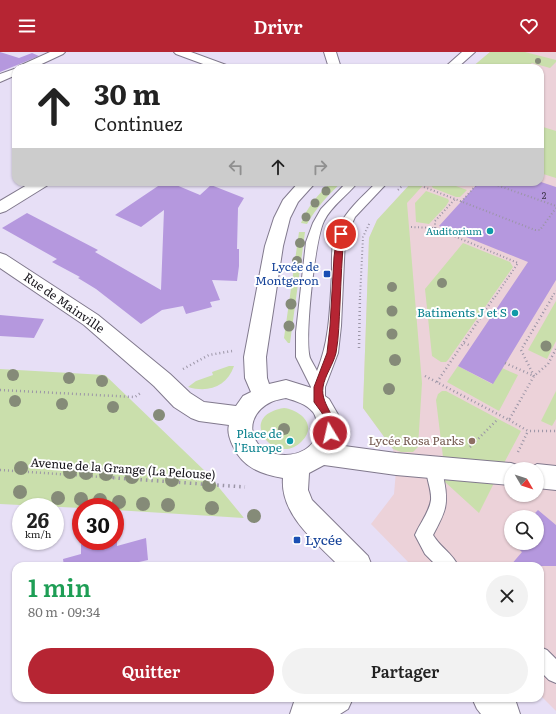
<!DOCTYPE html>
<html lang="fr">
<meta charset="utf-8">
<style>
:root{--surface:#fff;--page:#f2f2f2;--text:#222;--muted:#767676;--accent:#b62533}
body{margin:0;font-family:Literata,serif;background:var(--page);color:var(--text);height:100vh;display:flex;flex-direction:column;font-size:15px;white-space:nowrap}
*{box-sizing:border-box;margin:0}
p{font-size:13px;color:var(--muted)}
.icon{flex:none;width:22px;height:22px;fill:none;stroke:currentColor;stroke-width:2;stroke-linecap:round;stroke-linejoin:round}
.map{position:relative;flex:1;overflow:hidden}
.side{position:absolute;left:12px;top:510px;width:532px;height:140px;display:flex;flex-direction:column;background:var(--surface);border-radius:12px;box-shadow:0 1px 3px #0004}
.side>*{flex:none}
.hud{position:absolute;left:12px;top:12px;width:532px;height:122px;border-radius:12px;box-shadow:0 1px 3px #0004;background:#fff;color:var(--text);overflow:hidden}
.needle{width:26px;rotate:129deg}
.fabs{position:absolute;left:504px;top:410px;display:grid;gap:8px}
.fabs a{display:grid;place-items:center;width:40px;height:40px;border-radius:50%;background:var(--surface);box-shadow:0 1px 3px #0004;font-size:20px}
.speed{position:absolute;left:12px;top:446px;display:flex;gap:8px;font-size:20px;font-weight:700;text-align:center}
.speed>*{display:grid;place-content:center;width:52px;height:52px;border-radius:50%;background:var(--surface);box-shadow:0 1px 3px #0004;line-height:1}
.speed small{font-size:10px;font-weight:400}
.speed .limit{border:6px solid #d22;background:#fff;color:#111}
.pin{position:absolute;display:grid;place-items:center;width:34px;height:34px;color:#fff;margin:-17px;border:2px solid #fff;border-radius:50%;box-shadow:0 1px 4px #0007}
.me{position:absolute;width:44px;margin:-22px;rotate:351deg;stroke-linejoin:round;filter:drop-shadow(0 0 3px #0008)}
.turn{display:flex;align-items:center;gap:14px;height:84px;padding:0 16px;font-size:18px}
.turn .icon{width:52px;height:52px;stroke-width:2.5}
.turn b{display:block;font-size:28px;line-height:34px}
.lanes{display:flex;align-items:center;height:38px;padding:0 16px;background:#0003;justify-content:center;gap:20px;direction:ltr}
.lanes .off{opacity:.35}
.round{display:grid;place-items:center;flex:none;width:42px;height:42px;border-radius:21px;background:var(--page)}
.headline{display:flex;align-items:center;justify-content:space-between;height:68px;padding:0 16px}
h1{font-size:24px;font-weight:600;line-height:30px;color:#1e9e55}
.primary-button{display:flex;gap:8px;margin-top:auto;padding:8px 16px}
.primary-button a{flex:1;height:46px;border-radius:24px;background:var(--accent);color:#fff;font-size:16px;font-weight:600;line-height:46px;text-align:center}
.primary-button a+a{background:var(--page);color:var(--text)}
header{display:flex;justify-content:space-between;align-items:center;height:52px;padding:0 16px;background:var(--accent);color:#fff;font-size:18px;font-weight:600}
.map>svg:first-child{display:block}
.education{fill:#ecd2d9;fill-rule:evenodd}
.green{fill:#cadfac}
.building{fill:#b598de}
.lines{fill:none;stroke-linecap:round;stroke-linejoin:round}
.lane-casing{stroke:#81798d;stroke-width:2}
.street-casing{stroke:#81798d;stroke-width:2}
.path-far2{stroke:#9b95a6;stroke-width:2;stroke-dasharray:1 2.5;stroke-linecap:butt}
.path-far1{stroke:#9b95a6;stroke-width:2.5;stroke-dasharray:1 3;stroke-linecap:butt}
.path{stroke:#9b95a6;stroke-width:3.5;stroke-dasharray:1.5 4;stroke-linecap:butt}
.lane{fill:#fff;fill-rule:evenodd}
.street{fill:#fff;fill-rule:evenodd}
.tree{fill:#858b78}
.route{fill:#b62533;stroke:#761821}
.culture-dot{fill:#0f9aa8;stroke:#fff;stroke-width:1.5}
.transit-dot{fill:#1a4fb4;stroke:#fff;stroke-width:1.5}
.education-dot{fill:#8d6e63;stroke:#fff;stroke-width:1.5}
.labels{text-anchor:middle;stroke-width:4;stroke-linejoin:round;paint-order:stroke}
.far-number-label{font-size:9px;fill:#3d344a}
.far-culture-label{font-size:10px;fill:#0d838f;stroke:#fff;text-anchor:end}
.transit-label{font-size:12px;fill:#164399;stroke:#fff;text-anchor:end}
.street-label{font-size:12px;fill:#151219;stroke:#fff}
.culture-label{font-size:12px;fill:#0d838f;stroke:#fff;text-anchor:end}
.education-label{font-size:12px;fill:#785e54;stroke:#fff;text-anchor:end}
.near-transit-label{font-size:14px;fill:#164399;stroke:#fff;text-anchor:start}
</style>
<header><svg class="icon" aria-label="menu" viewBox="0 0 24 24"><path d="M4 6h16M4 12h16M4 18h16"/></svg>Drivr<svg class="icon" aria-label="heart" viewBox="0 0 24 24"><path d="M12 20l-8-8c-3-5 5-10 8-4 3-6 11-1 8 4z"/></svg></header>
<div class="map">
<svg width="556" height="662" viewBox="0 0 556 662">
<rect width="100%" height="100%" fill="#e7dff6"/>
<path class="education" d="M490,0H556V659L540,643V514H412L371,472L394,442L396,419L393,397L363,356L369,186L377,168L412,130H540V16H471ZM511,417H537V443H511ZM511,465H537V491H511Z"/>
<path class="green" d="M490,0H525L556,8V10L550,16L532,11L526,16H471Z
M540,74L556,79V126L540,121Z
M332,130H342C328,143 317,155 307,172L301,171C308,154 318,142 332,130Z
M412,130H426L407,151L422,331L418,395L413,400H401L393,397L363,356L369,186L377,168Z
M434,130H445L467,138L460,145H456L433,136L431,133Z
M426,139L448,147L449,149L446,154L429,172L416,170L415,151Z
M299,180H305L290,291H288L284,286Z
M463,191L510,210L513,215L448,308L446,310H441L432,304L425,237Z
M556,249V289L547,307L528,298Z
M229,314H234C227,335 208,341 188,335L196,329L213,323L212,320Z
M458,314L492,332L502,316L518,323L499,359L447,330Z
M0,317L105,323L207,421L244,466L115,458V455H81V456L0,452Z
M442,339H446L521,379L504,411L443,405L436,348L438,342Z
M556,339V367L552,374L541,369Z
M284,356C300,358 318,373 302,389C276,417 234,364 284,356Z
M445,428L494,431L479,461L445,430Z"/>
<path class="building" d="M0,0L19,6L32,1L39,4L0,20Z
M164,130H169L200,143L211,133L244,146L238,156L237,197H239V214L237,229L212,228L220,248L210,250L212,255L186,262L183,254L162,258L141,272L96,237L78,226L80,225L52,210L57,207L2,176L27,161L98,198L95,200L161,238L164,158L141,175L115,163Z
M479,130H541L556,135V228L493,332L458,314L528,210L439,174Z
M0,263L44,267L34,286L0,284Z
M538,458L556,473V514H510L522,500L512,491H537V465H531Z
M115,486H117V494L146,486L148,508L121,514H64L63,507L81,502V492L98,489H115Z"/>
<g class="lines">
<defs>
<path id="lane" d="M347,130H358C347,144 332,153 324,169C315,187 304,288 310,306C312,310 315,315 317,319C330,288 330,255 332,221C332,207 331,191 337,179C345,159 362,145 377,130H388L355,165L345,187L341,274L338,301L325,335V351L323,355L318,357L313,355L311,351V335L296,305V280L306,190L313,171L321,157Z
M434,408L440,410C442,416 443,422 444,428C449,454 445,460 433,483C440,495 453,502 458,514H437L425,502L415,483C420,471 429,461 431,448C432,435 423,422 428,410Z
M540,595L547,598L556,607V631L549,628L540,619Z"/>
<path id="street" d="M50,0H65L63,2L33,16H16V23L0,30V22L17,16L19,14Z
M174,0H191L229,14L231,16H214L176,2Z
M324,0H336L341,16H329Z
M462,0H475L457,16H444Z
M32,130H51L48,133L6,159L0,161V149Z
M299,130H316L298,150L290,166L283,194L266,305L267,326L269,332L286,328L315,337L329,347L340,366L341,380L337,393L396,401L511,411L520,414L521,417H511V433L396,423L324,413L309,421L308,438L312,448L368,504L372,514H339C316,490 280,463 283,426C261,422 243,416 233,394C230,388 227,380 229,373L199,369L191,366L174,355L154,334L84,273L0,216V201L6,203L98,263L170,322L190,341L204,350L236,354L243,344L251,340L245,326L244,305L265,194L274,166L283,148ZM286,346C296,349 306,352 313,360C316,364 317,369 317,375C318,397 295,406 276,402C269,401 262,398 258,392C246,376 254,358 271,350C275,348 281,347 286,346Z
M537,412L556,414V438L537,436V417H528Z
M303,646H353L348,657L340,662H290L294,650Z
M472,646H511L516,650L520,662H481L477,657Z"/>
</defs>
<use href="#lane" class="lane-casing"/>
<use href="#street" class="street-casing"/>
<path class="path-far2" d="M488,130L556,154
M424,135L535,178H540L556,156
M398,138L406,130
M461,150L479,130
M411,175L435,176L518,211L495,245
M435,176V169L455,147
M360,245L363,185L370,170
M552,245L556,239"/>
<path class="path-far1" d="M464,291L471,294
M359,296L360,244
M505,311L534,324
M183,317L209,303L232,299
M425,324L509,368L534,324L548,312L556,297
M534,324L521,298L553,244
M437,330L495,244
M0,338L135,345L142,340
M509,368L528,379H556
M470,395L498,367
M518,400L528,379
M0,418L116,426"/>
<path class="path" d="M102,425L245,435"/>
<use href="#lane" class="lane"/>
<use href="#street" class="street"/>
</g>
<g class="tree">
<circle cx="538" cy="9" r="3"/>
<circle cx="326" cy="139" r="4.5"/>
<circle cx="315" cy="151" r="4.5"/>
<circle cx="306" cy="165" r="4.5"/>
<circle cx="300" cy="191" r="5"/>
<circle cx="297" cy="209" r="5"/>
<circle cx="294" cy="230" r="5"/>
<circle cx="442" cy="231" r="5"/>
<circle cx="392" cy="235" r="5"/>
<circle cx="291" cy="252" r="5.5"/>
<circle cx="392" cy="259" r="5.5"/>
<circle cx="289" cy="274" r="5.5"/>
<circle cx="392" cy="282" r="5.5"/>
<circle cx="546" cy="294" r="5.5"/>
<circle cx="395" cy="308" r="6"/>
<circle cx="13" cy="323" r="6"/>
<circle cx="69" cy="326" r="6"/>
<circle cx="102" cy="329" r="6"/>
<circle cx="389" cy="337" r="6"/>
<circle cx="15" cy="349" r="6"/>
<circle cx="62" cy="352" r="6"/>
<circle cx="113" cy="355" r="6"/>
<circle cx="159" cy="363" r="6"/>
<circle cx="284" cy="377" r="6"/>
<circle cx="21" cy="416" r="7"/>
<circle cx="70" cy="420" r="7"/>
<circle cx="86" cy="421" r="7"/>
<circle cx="106" cy="422" r="7"/>
<circle cx="132" cy="425" r="7"/>
<circle cx="172" cy="428" r="7"/>
<circle cx="209" cy="433" r="7"/>
<circle cx="20" cy="440" r="7"/>
<circle cx="58" cy="446" r="7"/>
<circle cx="81" cy="447" r="7"/>
<circle cx="100" cy="448" r="7"/>
<circle cx="119" cy="450" r="7"/>
<circle cx="143" cy="452" r="7"/>
<circle cx="168" cy="453" r="7"/>
<circle cx="212" cy="456" r="7"/>
<circle cx="254" cy="464" r="7"/>
</g>
<path class="route" d="M341,179L344,182C342,205 341,228 340,252C339,268 339,285 336,301C333,313 325,323 323,335C320,354 341,366 333,384L330,385L326,384L325,370L322,361L314,350V335L327,301L330,274L334,205L337,182Z"/>
<g class="culture-dot">
<circle cx="490" cy="179" r="4"/>
<circle cx="515" cy="261" r="4"/>
<circle cx="290" cy="389" r="4"/>
</g>
<g class="transit-dot">
<rect x="323" y="218" width="8" height="8" rx="2"/>
<rect x="293" y="484" width="8" height="8" rx="2"/>
</g>
<circle class="education-dot" cx="472" cy="389" r="4"/>
<g class="labels">
<g class="far-number-label">
<text x="544" y="147">2</text>
</g>
<g class="far-culture-label">
<text x="482" y="183">Auditorium</text>
</g>
<g class="transit-label">
<text x="319" y="219">Lycée de<tspan x="319" dy="14">Montgeron</tspan></text>
</g>
<g class="street-label">
<text transform="translate(64 251) rotate(35)" y="4">Rue de Mainville</text>
<text transform="translate(123 417) rotate(4)" y="4">Avenue de la Grange (La Pelouse)</text>
</g>
<g class="culture-label">
<text x="507" y="265">Batiments J et S</text>
<text x="282" y="386">Place de<tspan x="282" dy="14">l'Europe</tspan></text>
</g>
<g class="education-label">
<text x="464" y="393">Lycée Rosa Parks</text>
</g>
<g class="near-transit-label">
<text x="305" y="493">Lycée</text>
</g>
</g>
</svg>
<div class="fabs">
<a><svg class="needle" viewBox="-14 -14 28 28"><path d="M0-13l5 13h-10z" fill="#e53935"/><path d="M0 13l5-13h-10z" fill="#767676"/></svg></a>
<a><svg class="icon" aria-label="search" viewBox="0 0 24 24"><circle cx="10" cy="10" r="6"/><path d="M15 15l6 6"/></svg></a>
</div>
<div class="speed"><div>26<small>km/h</small></div><div class="limit">30</div></div>
<div class="pin" style="left:341px;top:182px;background:#d93025"><svg class="icon" aria-label="arrive" viewBox="0 0 24 24"><path d="M6 21V4h12l-3 4 3 4H6"/></svg></div>
<svg class="me" style="left:330px;top:381px" viewBox="-20 -20 40 40"><circle r="17" fill="#b62533" stroke="#fff" stroke-width="3"/><path d="M0-11L8 9 0 5-8 9z" fill="#fff"/></svg>
<div class="hud">
<div class="turn"><svg class="icon" aria-label="ahead" viewBox="0 0 24 24"><path d="M12 20V5M6 11l6-6 6 6"/></svg><div><b>30 m</b>Continuez</div></div>
<div class="lanes"><svg class="icon off" aria-label="left" viewBox="0 0 24 24"><path d="M17 20v-9H6M10 6l-5 5 5 5"/></svg><svg class="icon" aria-label="ahead" viewBox="0 0 24 24"><path d="M12 20V5M6 11l6-6 6 6"/></svg><svg class="icon off" aria-label="right" viewBox="0 0 24 24"><path d="M7 20v-9h11M14 6l5 5-5 5"/></svg></div>
</div>
<section class="side">
<div class="headline"><div><h1>1 min</h1><p>80 m · 09:34</p></div><a class="round"><svg class="icon" aria-label="close" viewBox="0 0 24 24"><path d="M6 6l12 12M18 6L6 18"/></svg></a></div>
<div class="primary-button"><a>Quitter</a><a>Partager</a></div>
</section>
</div>
